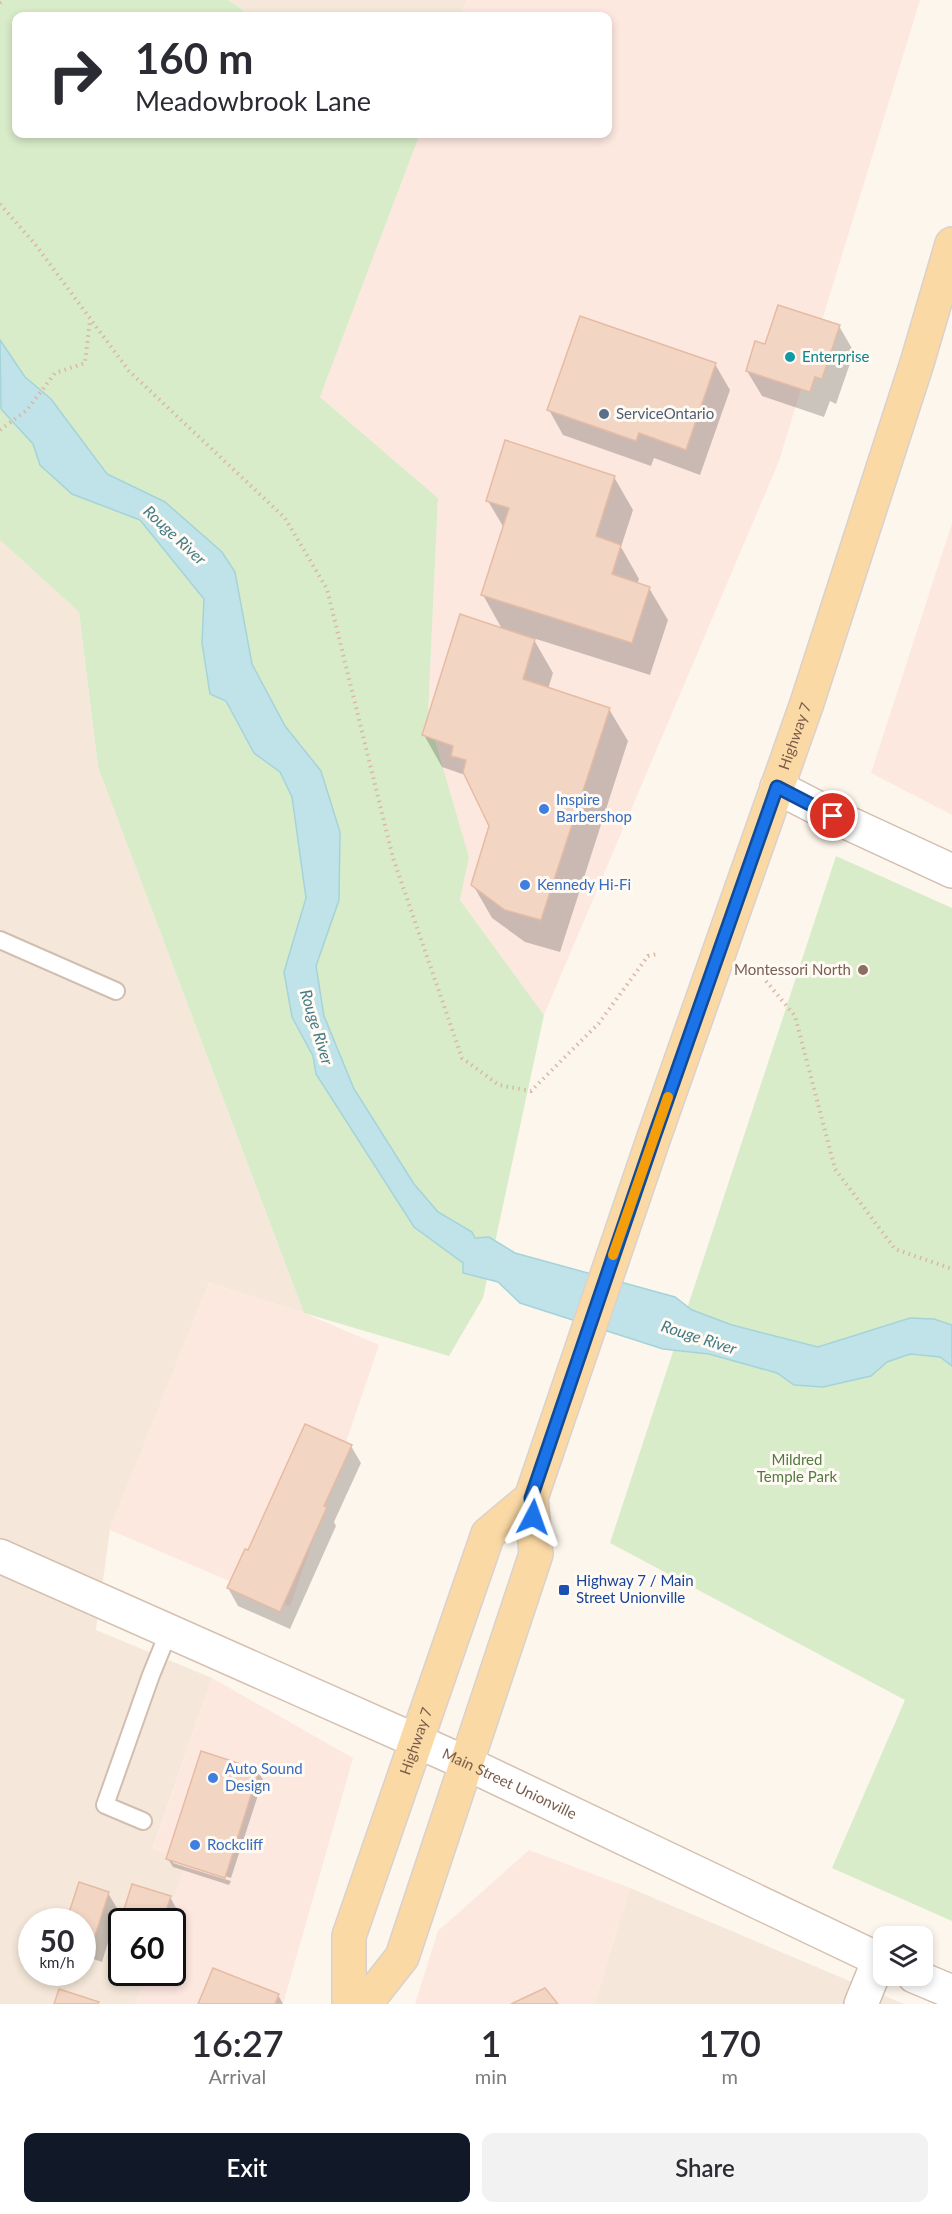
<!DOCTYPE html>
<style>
:root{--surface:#fff;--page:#f2f2f3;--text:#2b2b33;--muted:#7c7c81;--accent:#111827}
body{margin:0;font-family:Lato,sans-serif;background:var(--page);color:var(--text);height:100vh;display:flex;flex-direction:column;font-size:22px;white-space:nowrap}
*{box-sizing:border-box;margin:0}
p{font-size:20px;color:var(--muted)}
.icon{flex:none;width:33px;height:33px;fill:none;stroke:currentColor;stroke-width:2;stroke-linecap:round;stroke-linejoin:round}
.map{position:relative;height:2004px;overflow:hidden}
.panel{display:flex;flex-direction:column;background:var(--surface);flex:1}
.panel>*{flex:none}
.guide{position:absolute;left:12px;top:12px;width:600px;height:126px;border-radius:12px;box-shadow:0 3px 9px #0003;background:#fff;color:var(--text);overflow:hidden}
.buttons{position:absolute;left:873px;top:1926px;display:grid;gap:12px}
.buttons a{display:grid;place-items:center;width:60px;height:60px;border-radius:12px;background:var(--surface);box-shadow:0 3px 9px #0003;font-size:30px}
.speed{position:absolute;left:18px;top:1908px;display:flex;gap:12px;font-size:30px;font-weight:700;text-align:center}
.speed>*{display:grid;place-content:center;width:78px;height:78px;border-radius:50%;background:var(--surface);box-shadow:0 3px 9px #0003;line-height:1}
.speed small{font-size:15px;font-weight:400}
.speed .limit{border:3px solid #111;border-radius:9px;background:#fff;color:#111}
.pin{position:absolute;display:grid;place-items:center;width:51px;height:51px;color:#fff;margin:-26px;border:3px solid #fff;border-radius:50%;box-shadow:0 2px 6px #0007}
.me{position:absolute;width:66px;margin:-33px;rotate:4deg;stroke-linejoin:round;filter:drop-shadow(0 0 4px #0008)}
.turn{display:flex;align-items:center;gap:21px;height:126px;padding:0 24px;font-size:27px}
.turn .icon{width:78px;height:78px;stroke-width:2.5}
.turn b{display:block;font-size:42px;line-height:51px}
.eta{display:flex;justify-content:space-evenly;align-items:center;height:102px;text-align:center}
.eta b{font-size:36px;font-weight:600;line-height:42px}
.action{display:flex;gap:12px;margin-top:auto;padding:12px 24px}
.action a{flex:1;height:69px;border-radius:12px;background:var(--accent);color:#fff;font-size:24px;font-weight:600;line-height:69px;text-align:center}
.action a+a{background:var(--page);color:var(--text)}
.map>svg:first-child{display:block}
.residential{fill:#f5e8da;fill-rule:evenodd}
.commercial{fill:#fde8e0}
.green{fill:#d8ecc9}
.water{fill:#bfe3e8;stroke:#a5d3da;stroke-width:1.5}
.shadow{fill:#0003}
.building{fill:#f3d5c3;stroke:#e6bba3;stroke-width:1.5}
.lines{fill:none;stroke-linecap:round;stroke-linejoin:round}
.lane-casing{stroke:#d1beb0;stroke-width:20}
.street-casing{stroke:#d1beb0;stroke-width:36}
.secondary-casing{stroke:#d6c0b0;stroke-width:36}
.primary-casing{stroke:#dad1cd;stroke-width:36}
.path{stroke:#d9b8a5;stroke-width:4;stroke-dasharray:1.5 4.5;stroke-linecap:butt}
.lane{stroke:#fff;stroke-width:16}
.street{stroke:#fff;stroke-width:33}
.secondary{stroke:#fff;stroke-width:33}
.primary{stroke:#fbd9a5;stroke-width:33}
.route-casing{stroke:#114b97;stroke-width:15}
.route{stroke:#1a73e8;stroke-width:10}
.slow{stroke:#f59e0b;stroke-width:10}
.culture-dot{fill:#0f9aa8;stroke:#fffaf3;stroke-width:2}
.service-dot{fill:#5c6f8a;stroke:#fffaf3;stroke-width:2}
.shop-dot{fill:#3f7fe0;stroke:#fffaf3;stroke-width:2}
.education-dot{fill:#8d6e63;stroke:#fffaf3;stroke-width:2}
.transit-dot{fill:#1a4fb4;stroke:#fffaf3;stroke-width:2}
.labels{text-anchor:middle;stroke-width:6;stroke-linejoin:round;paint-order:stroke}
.culture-label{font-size:15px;fill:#0d838f;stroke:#fffaf3;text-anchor:start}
.service-label{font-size:15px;fill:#4e5e75;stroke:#fffaf3;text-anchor:start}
.street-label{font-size:15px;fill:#7a5c4d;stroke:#fffaf3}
.shop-label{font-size:15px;fill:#366cbe;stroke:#fffaf3;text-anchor:start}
.education-label{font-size:15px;fill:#785e54;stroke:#fffaf3;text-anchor:end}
.park-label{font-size:15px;fill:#537a41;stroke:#fffaf3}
.transit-label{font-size:15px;fill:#164399;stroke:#fffaf3;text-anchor:start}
.water-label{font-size:16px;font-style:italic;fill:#437c86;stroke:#fffaf3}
</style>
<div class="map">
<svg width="952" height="2004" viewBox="0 0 952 2004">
<rect width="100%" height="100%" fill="#fdf6ec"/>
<path class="residential" d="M228,0H467L461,16H252Z
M0,540L79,612L98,767L304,1313L209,1283L110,1530L96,1630L212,1678L153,1848L187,1863L165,1921L122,1922V1972L147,1973L135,2004H0ZM32,1922H82V1972H32Z
M630,1888L904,2004H594Z"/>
<path class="commercial" d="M467,0H920L779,461L544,1015L460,900L469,857L428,716L438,498L320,397L420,134H608V16H461Z
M952,523V815L871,773Z
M209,1283L304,1313L379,1345L290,1607L110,1530Z
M212,1678L353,1758L283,2004H135L147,1973L172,1972V1922L165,1921L186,1863L153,1849Z
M529,1850L630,1888L594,2004H415L438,1931Z"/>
<path class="green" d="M0,0H228L252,16H16V134H420L320,397L438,498L428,716L469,857L460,900L544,1015L483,1298L449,1356L304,1313L98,767L79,612L0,540Z
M836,856L952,908V1921L832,1868L905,1700L610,1543Z"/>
<path class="water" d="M0,340L25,377L51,399L107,474L165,502L222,552L235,572L252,664L285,726L321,771L340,832L339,900L316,966L324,1016L354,1089L414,1184L438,1212L472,1232L475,1238L489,1237L515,1253L675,1297L692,1310L732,1325L818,1347L910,1318L934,1319L952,1325V1366L940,1357L910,1354L887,1362L871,1376L823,1387L794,1385L777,1373L709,1354L663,1349L520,1303L498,1282L463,1273V1263L414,1227L316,1074L313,1056L292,1017L284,972L306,898L292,797L280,772L254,753L226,701L210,694L202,643L204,599L140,520L72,494L40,465L33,444L1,409Z"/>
<path class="shadow" d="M839,326L854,352L836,404L830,401L824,417L762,396L747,371L766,346Z
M715,364L730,390L700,475L654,458L651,466L563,435L549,410Z
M614,477L633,510L621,547L639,579L637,584L649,588L668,620L650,675L533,638L553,673L548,689L609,709L628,741L560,952L525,942L492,918L473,885L491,826L465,775L442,767L424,735L502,629L483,595L504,528L488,501Z
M351,1446L361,1463L334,1522L336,1526L290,1629L238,1606L228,1588Z
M258,1771L263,1780L231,1878L173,1860V1863L231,1881L229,1885L173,1867L168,1859Z
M108,1893L118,1910L102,1962L82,1955V1922Z
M170,1897L180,1915L172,1937V1922H122Z
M278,1995L283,2004H200Z"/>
<path class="building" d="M778,305L840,325L822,379L815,377L810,392L746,371L755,341L765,344Z
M580,316L716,363L686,450L639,433L636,441L547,410Z
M505,440L615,476L596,536L621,545L612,574L650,587L632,643L481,595L509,508L486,501Z
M460,614L535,639L523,679L610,708L541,920L505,910L471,885L489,826L463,772L466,760L451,756L453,746L422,735Z
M305,1424L352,1445L324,1506L327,1507L280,1612L227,1588L245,1549L248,1550Z
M201,1751L259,1770L225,1878L166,1859Z
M79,1882L109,1892L92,1945L82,1942V1922H66Z
M132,1884L171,1896L162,1922H122V1940L115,1938Z
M213,1968L279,1994L275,2004H198Z
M545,1988L558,2004H511Z
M59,1989L99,2002L98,2004H54Z"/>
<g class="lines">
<defs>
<path id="lane" d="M0,940L116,991
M143,1821L105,1805L151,1675L169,1631"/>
<path id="street" d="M777,787L833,816L952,871
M861,2004L879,1960"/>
<g id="secondary">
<path id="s1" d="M0,1556L466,1763L884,1962"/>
<path d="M914,1976L952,1992"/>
</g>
<g id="primary">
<path id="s2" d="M349,2004V1936L488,1534L531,1498"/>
<path id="s3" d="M365,2004L402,1957L536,1554L531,1498L654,1137L807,703L917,363L952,244"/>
</g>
</defs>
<use href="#lane" class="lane-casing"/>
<use href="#street" class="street-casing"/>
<use href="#secondary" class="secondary-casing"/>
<use href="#primary" class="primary-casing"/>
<path class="path" d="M0,3L4,0
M0,204L35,244L129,371L285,518L327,589L393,858L462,1058L499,1085L531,1091L599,1023L648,956L657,954
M0,430L27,410L55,373L85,363L90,320
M766,981L795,1016L835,1169L895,1249L952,1269"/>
<use href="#lane" class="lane"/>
<use href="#street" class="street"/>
<use href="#secondary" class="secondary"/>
<use href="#primary" class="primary"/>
</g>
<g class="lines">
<defs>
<path id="route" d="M533,1517L531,1498L654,1137L777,787L833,816"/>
</defs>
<use href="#route" class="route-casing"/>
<use href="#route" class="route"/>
<path class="slow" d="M613,1255L668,1097"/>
</g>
<circle class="culture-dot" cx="790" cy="357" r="6"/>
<circle class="service-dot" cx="604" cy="414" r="6"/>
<g class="shop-dot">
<circle cx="544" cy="809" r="6"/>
<circle cx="525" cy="885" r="6"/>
<circle cx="213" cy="1778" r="6"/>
<circle cx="195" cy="1845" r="6"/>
</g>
<circle class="education-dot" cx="863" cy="970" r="6"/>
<rect class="transit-dot" x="558" y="1584" width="12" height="12" rx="3"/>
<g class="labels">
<g class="culture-label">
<text x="802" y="362">Enterprise</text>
</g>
<g class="service-label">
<text x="616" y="419">ServiceOntario</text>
</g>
<g class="street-label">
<text dy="5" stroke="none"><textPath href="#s3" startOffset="1347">Highway 7</textPath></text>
<text dy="5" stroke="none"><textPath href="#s2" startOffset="274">Highway 7</textPath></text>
<text dy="5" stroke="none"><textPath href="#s1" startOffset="558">Main Street Unionville</textPath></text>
</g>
<g class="shop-label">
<text x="556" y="805">Inspire<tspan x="556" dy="17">Barbershop</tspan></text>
<text x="537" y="890">Kennedy Hi-Fi</text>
<text x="225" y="1774">Auto Sound<tspan x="225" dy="17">Design</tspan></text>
<text x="207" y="1850">Rockcliff</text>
</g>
<g class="education-label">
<text x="851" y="975">Montessori North</text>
</g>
<g class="park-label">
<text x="797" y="1465">Mildred<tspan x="797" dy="17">Temple Park</tspan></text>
</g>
<g class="transit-label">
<text x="576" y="1586">Highway 7 / Main<tspan x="576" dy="17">Street Unionville</tspan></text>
</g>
<g class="water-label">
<text transform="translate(175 535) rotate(43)" y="6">Rouge River</text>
<text transform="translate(317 1027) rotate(73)" y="6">Rouge River</text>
<text transform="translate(699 1337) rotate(18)" y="6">Rouge River</text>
</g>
</g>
</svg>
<div class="buttons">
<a><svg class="icon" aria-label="layers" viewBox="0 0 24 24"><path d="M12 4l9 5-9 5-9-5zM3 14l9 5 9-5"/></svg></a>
</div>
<div class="speed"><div>50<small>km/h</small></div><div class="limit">60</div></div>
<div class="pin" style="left:833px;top:816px;background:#d93025"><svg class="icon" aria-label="arrive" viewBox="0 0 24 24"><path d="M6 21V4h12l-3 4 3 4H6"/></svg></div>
<svg class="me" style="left:533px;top:1517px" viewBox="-20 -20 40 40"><path d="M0-17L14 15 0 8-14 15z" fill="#1a73e8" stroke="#fff" stroke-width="4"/></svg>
<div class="guide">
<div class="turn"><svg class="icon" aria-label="right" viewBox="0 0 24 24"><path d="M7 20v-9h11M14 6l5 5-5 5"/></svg><div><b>160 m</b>Meadowbrook Lane</div></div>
</div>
</div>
<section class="panel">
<div class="eta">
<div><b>16:27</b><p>Arrival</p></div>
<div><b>1</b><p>min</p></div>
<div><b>170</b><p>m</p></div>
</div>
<div class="action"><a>Exit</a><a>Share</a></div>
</section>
